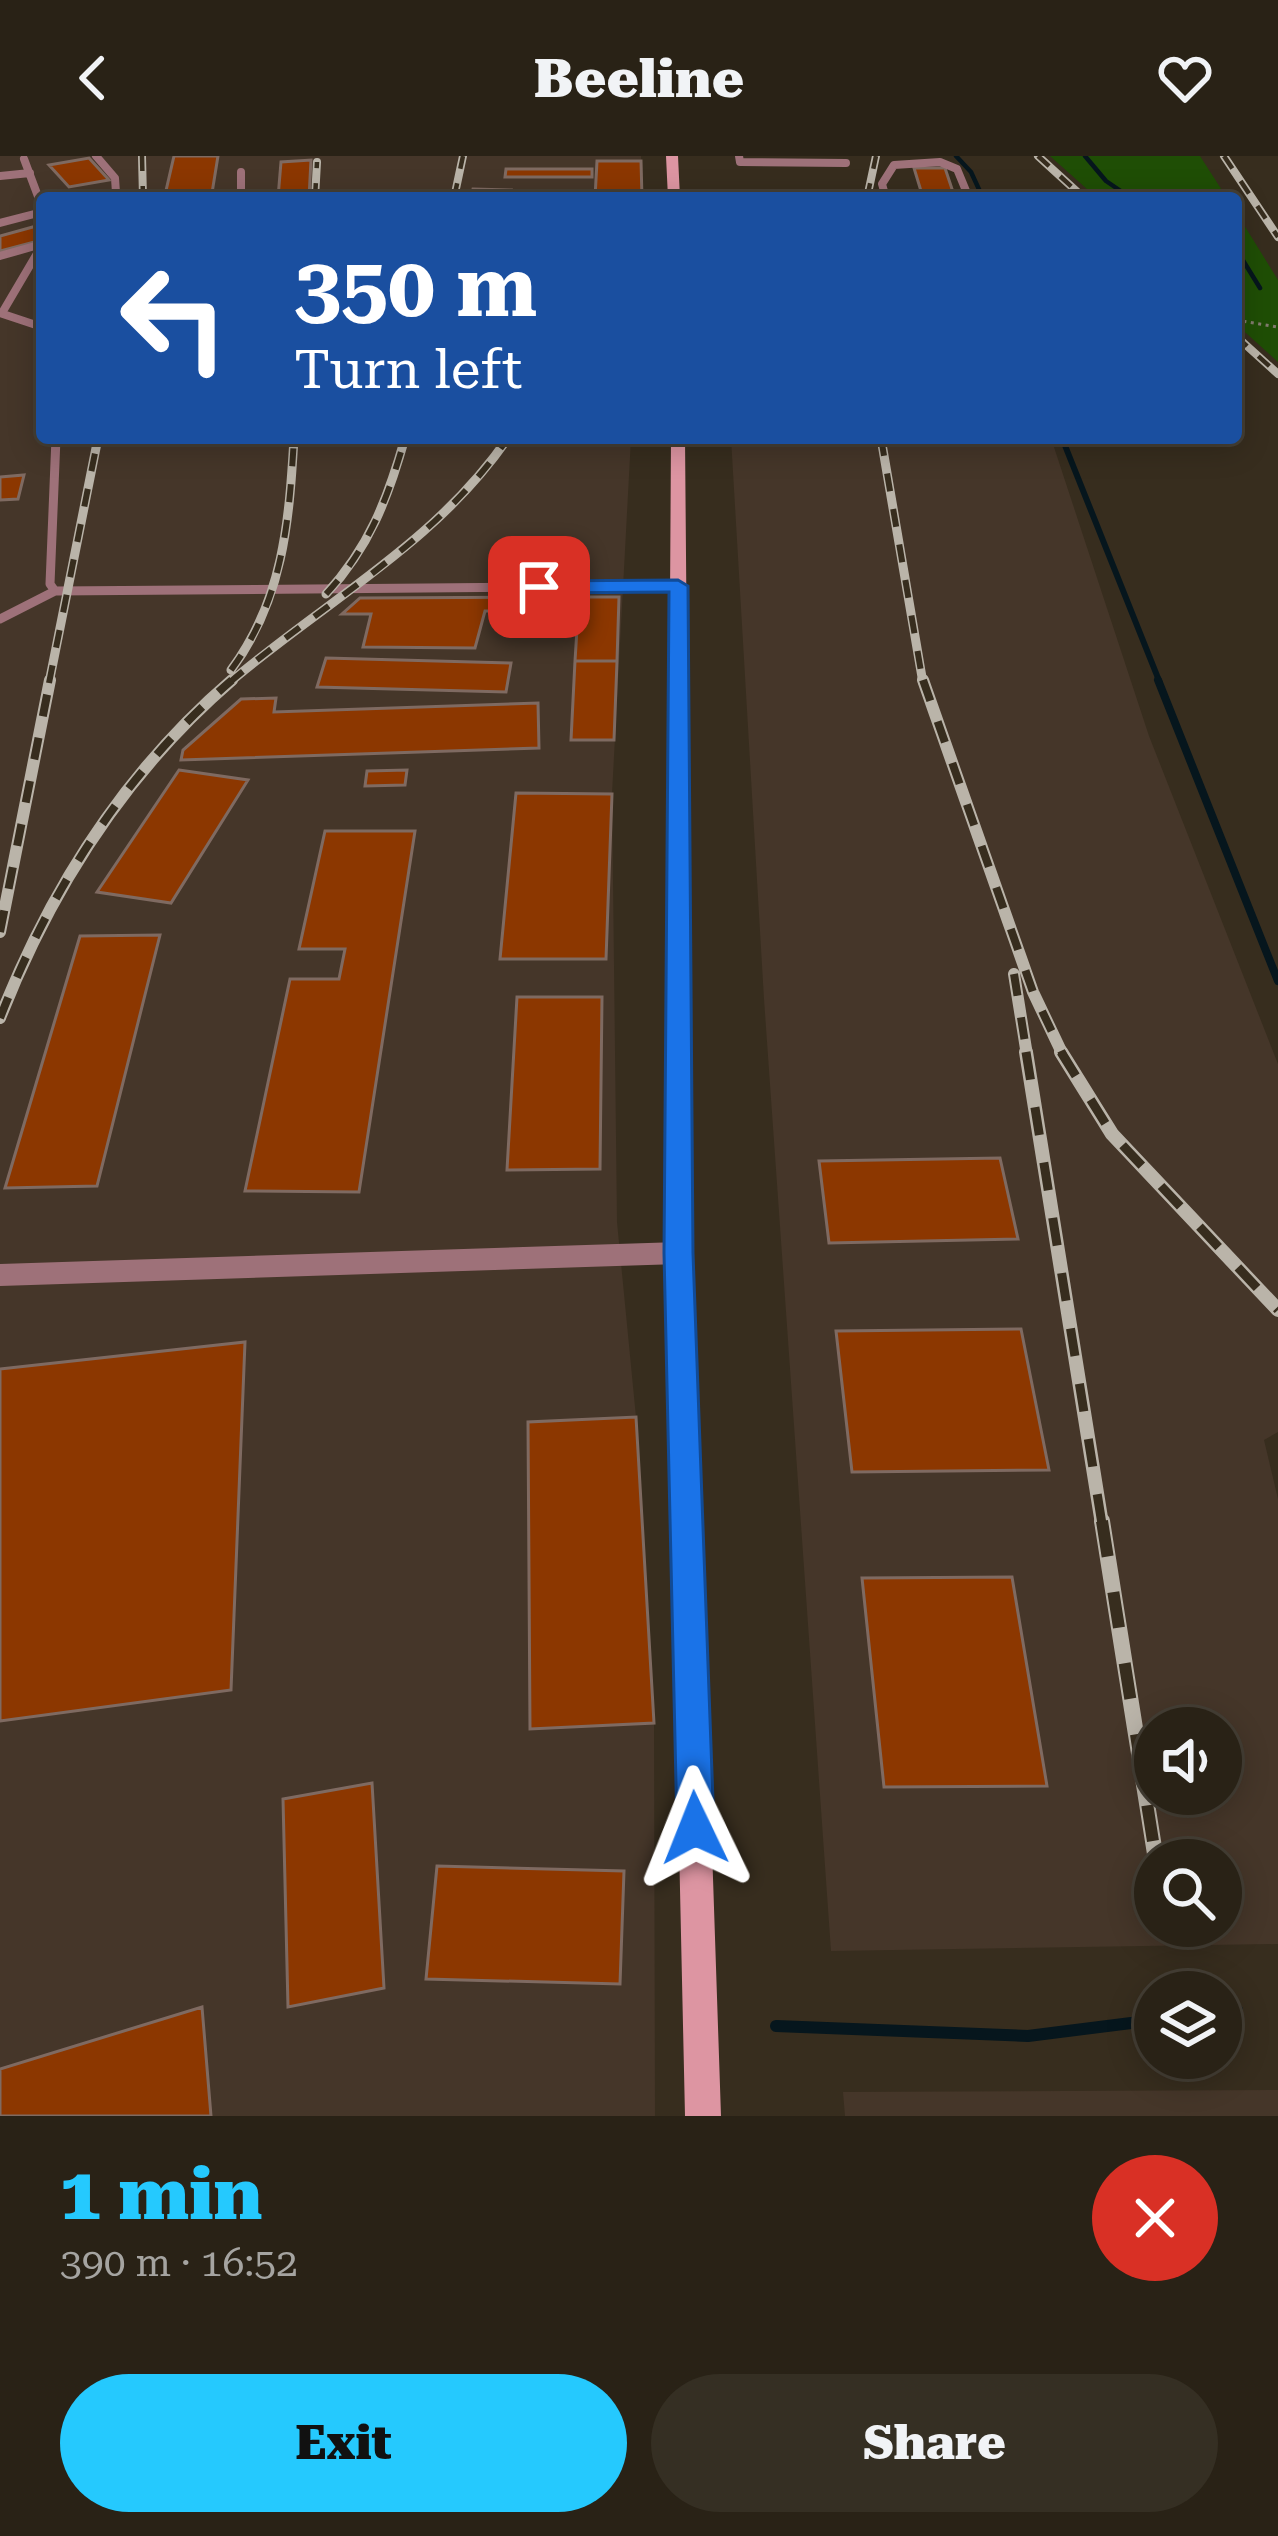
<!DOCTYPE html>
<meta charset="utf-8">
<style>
:root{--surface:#292216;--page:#352f23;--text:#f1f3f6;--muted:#a5a4a1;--line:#453f35;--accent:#25c9fe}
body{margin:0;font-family:"Roboto Serif",serif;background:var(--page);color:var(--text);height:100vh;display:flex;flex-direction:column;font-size:45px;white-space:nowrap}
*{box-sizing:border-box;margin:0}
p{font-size:39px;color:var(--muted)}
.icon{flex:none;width:66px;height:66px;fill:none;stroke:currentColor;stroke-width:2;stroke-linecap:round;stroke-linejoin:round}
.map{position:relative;height:1960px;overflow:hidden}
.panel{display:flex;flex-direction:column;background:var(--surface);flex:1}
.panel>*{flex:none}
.banner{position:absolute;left:36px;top:36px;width:1206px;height:252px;border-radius:12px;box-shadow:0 6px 30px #0003,0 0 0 3px var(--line);background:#1a4fa0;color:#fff;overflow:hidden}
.fabs{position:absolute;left:1134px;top:1551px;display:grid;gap:24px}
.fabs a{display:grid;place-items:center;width:108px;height:108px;border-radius:50%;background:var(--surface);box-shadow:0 6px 30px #0003,0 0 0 3px var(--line);font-size:60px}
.pin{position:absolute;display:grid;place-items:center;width:102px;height:102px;color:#fff;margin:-51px;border-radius:24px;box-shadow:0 6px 18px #0006}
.me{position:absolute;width:132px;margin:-66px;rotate:358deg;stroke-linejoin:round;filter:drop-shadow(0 0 9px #0008)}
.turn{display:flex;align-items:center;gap:42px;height:252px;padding:0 60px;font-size:54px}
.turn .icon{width:156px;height:156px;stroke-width:2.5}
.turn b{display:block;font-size:84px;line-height:102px}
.round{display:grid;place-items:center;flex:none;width:126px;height:126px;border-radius:63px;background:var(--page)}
.summary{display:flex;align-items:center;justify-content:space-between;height:204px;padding:0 60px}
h1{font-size:72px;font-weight:800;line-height:90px;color:var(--accent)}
.action{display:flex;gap:24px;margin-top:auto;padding:24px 60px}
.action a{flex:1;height:138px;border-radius:72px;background:var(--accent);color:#111;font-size:48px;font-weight:800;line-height:138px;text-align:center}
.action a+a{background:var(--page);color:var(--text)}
header{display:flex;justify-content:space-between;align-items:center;height:156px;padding:0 60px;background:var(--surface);font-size:54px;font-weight:800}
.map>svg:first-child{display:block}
.industrial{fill:#453629;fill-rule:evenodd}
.green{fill:#1f4e05}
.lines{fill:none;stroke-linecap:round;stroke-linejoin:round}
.stream-far3{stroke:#06161d;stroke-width:4.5}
.stream-far2{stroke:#06161d;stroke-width:6}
.stream-far1{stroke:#06161d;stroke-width:8}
.stream{stroke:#06161d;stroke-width:12}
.building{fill:#8c3700;stroke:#7f6a61;stroke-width:3}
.path{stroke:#827b6e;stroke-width:3;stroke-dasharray:3 4.5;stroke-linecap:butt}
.service-far1{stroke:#9e7179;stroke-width:8}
.service{stroke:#9e7179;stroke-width:9}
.minor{fill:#9e7179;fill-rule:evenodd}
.secondary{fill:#dd95a2;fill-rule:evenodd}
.rail-far4-casing{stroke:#bab4a9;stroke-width:8}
.rail-far3-casing{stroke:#bab4a9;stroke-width:9}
.rail-far2-casing{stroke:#bab4a9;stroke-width:12}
.rail-far1-casing{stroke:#bab4a9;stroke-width:14}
.rail-casing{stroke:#bab4a9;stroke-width:16}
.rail-far4{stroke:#372d1e;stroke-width:4.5;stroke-dasharray:15;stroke-linecap:butt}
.rail-far3{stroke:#372d1e;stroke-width:6;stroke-dasharray:18;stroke-linecap:butt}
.rail-far2{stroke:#372d1e;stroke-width:8;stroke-dasharray:22;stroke-linecap:butt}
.rail-far1{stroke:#372d1e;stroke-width:9;stroke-dasharray:28;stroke-linecap:butt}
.rail{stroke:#372d1e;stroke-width:12;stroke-dasharray:36;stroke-linecap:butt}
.route{fill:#1a73e8;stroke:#114b97;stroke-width:3}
</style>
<header><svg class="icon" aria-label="back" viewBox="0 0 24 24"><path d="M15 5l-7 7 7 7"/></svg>Beeline<svg class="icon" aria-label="heart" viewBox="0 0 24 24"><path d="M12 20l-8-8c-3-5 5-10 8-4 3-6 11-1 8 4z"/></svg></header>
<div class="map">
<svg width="1278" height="1960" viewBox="0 0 1278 1960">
<rect width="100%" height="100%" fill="#372d1e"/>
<path class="industrial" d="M0,0H641V42H42V282H631L612,638L617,1066L636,1261L654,1567L655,1960H0Z
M731,282H1051L1149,580L1278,908V1276L1264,1284L1278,1343V1788L831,1795L764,843ZM1155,1572H1221V1638H1155ZM1155,1704H1221V1770H1155Z
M1278,1934V1960H845L843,1936Z"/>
<path class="green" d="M1050,0H1200L1227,42H1097Z
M1236,56L1278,124V206L1236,168Z"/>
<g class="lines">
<path class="stream-far3" d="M956,0L971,16L983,42
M1085,0L1106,25L1131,42
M1236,93L1260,132"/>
<path class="stream-far2" d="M1062,282L1160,527"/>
<path class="stream-far1" d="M1158,524L1278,825"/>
<path class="stream" d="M1221,1856L1237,1854
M776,1870L1028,1880L1155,1864"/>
</g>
<path class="building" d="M174,0H218L212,37L165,39Z
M89,2L109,24L69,31L49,9Z
M311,4L309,42H278L281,6Z
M597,5H641L642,42H595Z
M914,12H945L955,42H911L909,35H921Z
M506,13H592V21H505Z
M473,33L511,34L509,42H471Z
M40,69L42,84L0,95V80Z
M24,319L18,343L0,344V321Z
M579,441H619L617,505H575Z
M579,441L578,455H485L475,492L363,491L371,458H342L360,442Z
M326,502L511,507L506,536L317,531Z
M575,505H617L614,584H571Z
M276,542L274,556L538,547L539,592L181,604L183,594L241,543Z
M179,614L248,624L171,747L97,736Z
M407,614L405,629L365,630L367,615Z
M516,637L612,638L606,803H500Z
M325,675H415L359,1036L245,1035L290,823H339L345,793H299Z
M160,779L97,1030L5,1032L80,780Z
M517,841H602L600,1013L507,1014Z
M1000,1002L1018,1083L829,1087L819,1005Z
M1021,1173L1049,1314L852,1316L836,1175Z
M245,1186L231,1534L0,1565V1213Z
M636,1261L654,1567L530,1573L528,1266Z
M1012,1421L1047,1630L884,1631L862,1422Z
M372,1627L384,1832L288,1851L283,1643Z
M437,1710L624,1715L620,1828L426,1823Z
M202,1851L211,1960H0V1913Z"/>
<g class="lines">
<path class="path" d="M1236,164L1278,171"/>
<path class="service-far1" d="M96,0L115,22L116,37L98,42
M739,0L740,6L846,7
M24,3L42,51
M241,16V42
M0,20L30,17
M886,42L882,28L894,9L940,6L957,13L969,42
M0,67L42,56
M0,100L42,88
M0,157L42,171
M2,157L42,89"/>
<path class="service" d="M56,282L50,428L55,435L678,430
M0,463L55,435"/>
<path class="minor" d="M679,1086L688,1090L692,1097L688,1104L679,1108L0,1130V1108Z"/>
<path class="secondary" d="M666,0H678L680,42H668Z
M671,282H685L692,1097L721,1960H685L666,1097Z"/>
<defs>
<path id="rail-far4" d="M142,0L143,42
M1038,0L1084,42
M1224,0L1278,81
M315,42L317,6
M454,42L463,0
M867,42L876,0
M1236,180L1278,218"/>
<path id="rail-far3" d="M881,282L923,527
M326,438C369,392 388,342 405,282
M231,514C283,444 289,367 294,282
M49,527L98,282
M229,527C325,445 435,388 508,282"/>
<path id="rail-far2" d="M923,524L1033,836L1063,899
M0,776L50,524
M1014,818L1027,899
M0,862C51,732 125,616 232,524"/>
<path id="rail-far1" d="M1026,896L1102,1368
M1061,896L1112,978L1278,1154"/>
<path id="rail" d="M1102,1365L1156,1704"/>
</defs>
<use href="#rail-far4" class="rail-far4-casing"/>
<use href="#rail-far3" class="rail-far3-casing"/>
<use href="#rail-far2" class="rail-far2-casing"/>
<use href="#rail-far1" class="rail-far1-casing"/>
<use href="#rail" class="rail-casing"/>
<use href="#rail-far4" class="rail-far4"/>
<use href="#rail-far3" class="rail-far3"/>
<use href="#rail-far2" class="rail-far2"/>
<use href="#rail-far1" class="rail-far1"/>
<use href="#rail" class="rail"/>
</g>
<path class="route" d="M678,424L688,430L693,1097L714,1672L709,1686L695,1691L682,1686L677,1672L664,1097L669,436L539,437L530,431L539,425Z"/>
</svg>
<div class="fabs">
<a><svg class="icon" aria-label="sound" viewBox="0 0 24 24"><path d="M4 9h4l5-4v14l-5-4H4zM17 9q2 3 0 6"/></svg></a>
<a><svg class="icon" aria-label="search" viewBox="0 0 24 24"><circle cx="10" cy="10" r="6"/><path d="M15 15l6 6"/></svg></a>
<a><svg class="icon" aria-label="layers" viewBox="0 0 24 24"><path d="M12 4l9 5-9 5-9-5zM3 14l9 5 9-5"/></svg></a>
</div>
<div class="pin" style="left:539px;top:431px;background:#d93025"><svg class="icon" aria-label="arrive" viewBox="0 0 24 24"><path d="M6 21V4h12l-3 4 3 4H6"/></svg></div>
<svg class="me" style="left:695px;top:1672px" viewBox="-20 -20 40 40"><path d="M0-17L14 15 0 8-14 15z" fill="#1a73e8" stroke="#fff" stroke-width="4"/></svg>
<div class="banner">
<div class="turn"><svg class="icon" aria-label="left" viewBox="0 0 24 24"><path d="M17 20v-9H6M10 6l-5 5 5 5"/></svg><div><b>350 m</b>Turn left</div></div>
</div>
</div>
<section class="panel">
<div class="summary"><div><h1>1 min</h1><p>390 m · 16:52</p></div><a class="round" style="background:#d93025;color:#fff"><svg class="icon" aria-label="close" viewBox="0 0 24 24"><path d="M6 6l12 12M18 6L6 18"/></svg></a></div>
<div class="action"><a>Exit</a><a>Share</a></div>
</section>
